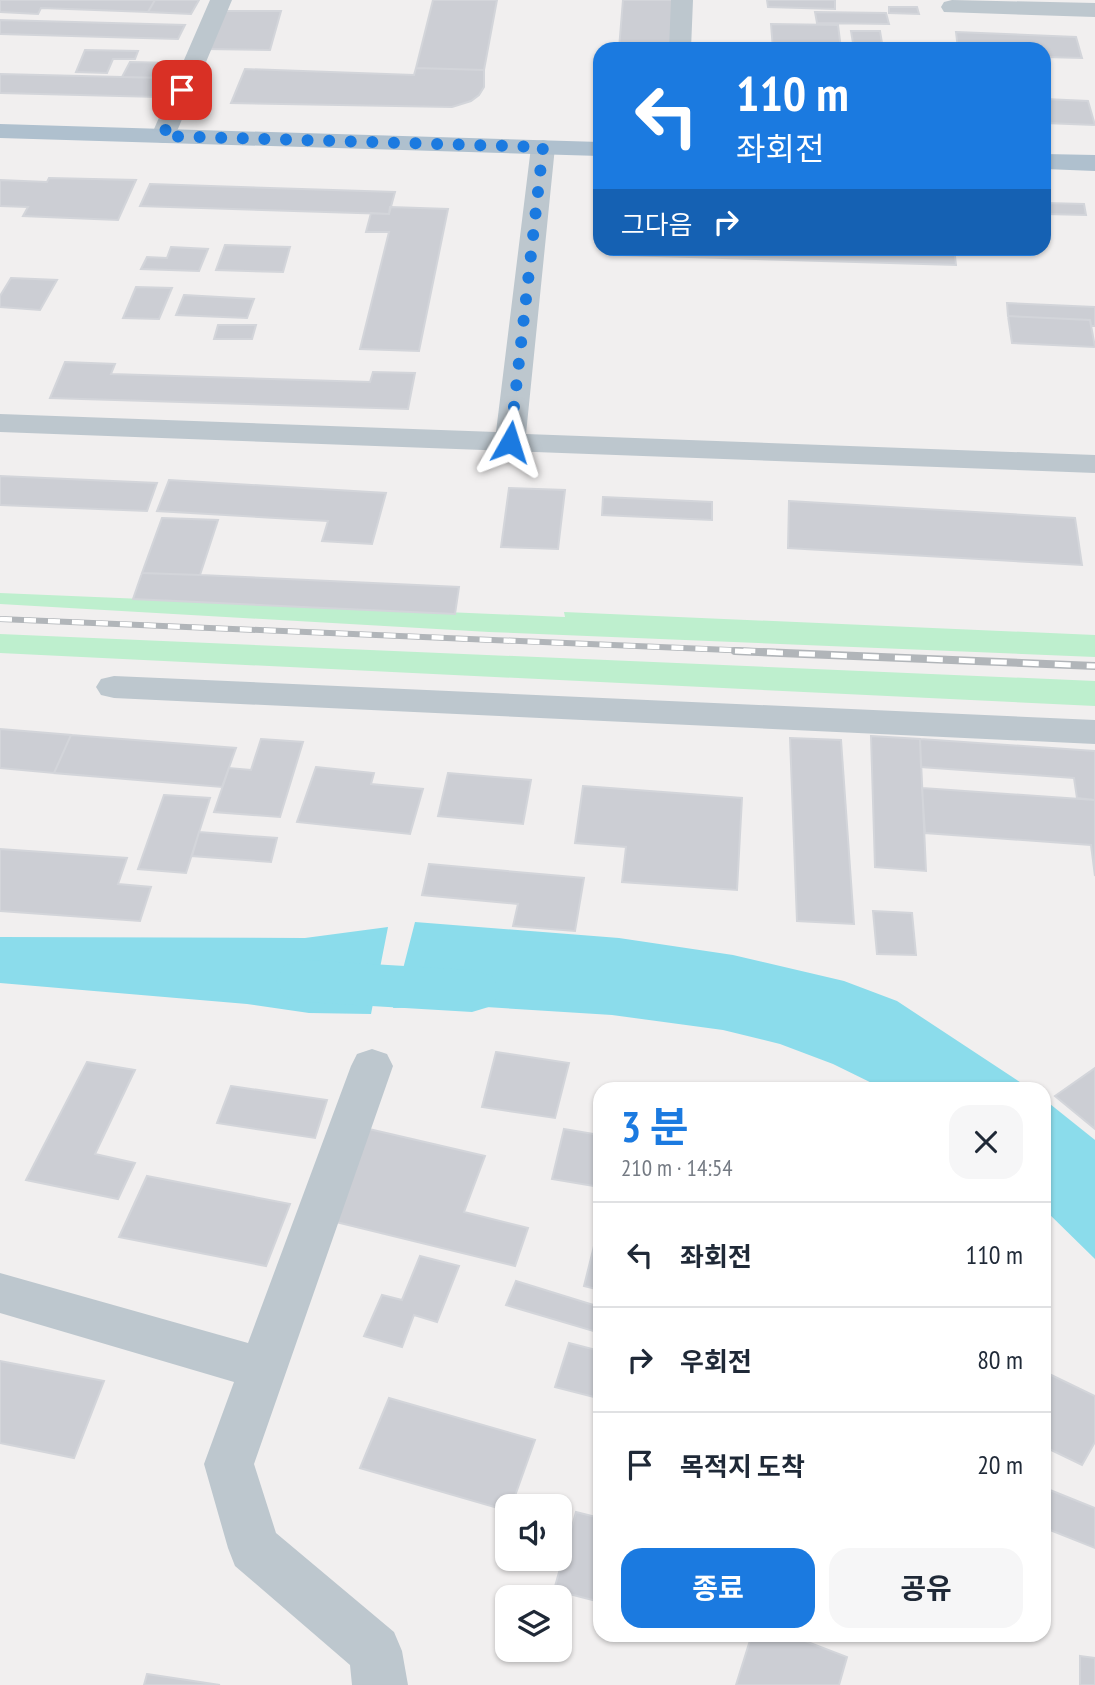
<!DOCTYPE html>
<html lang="ko">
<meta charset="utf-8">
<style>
:root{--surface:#fff;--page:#f6f6f7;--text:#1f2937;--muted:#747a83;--line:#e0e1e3;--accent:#1b7ae0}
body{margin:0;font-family:"PT Sans Narrow","Noto Sans KR",sans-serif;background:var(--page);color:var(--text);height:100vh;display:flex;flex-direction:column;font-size:26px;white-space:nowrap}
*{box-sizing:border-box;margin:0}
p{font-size:23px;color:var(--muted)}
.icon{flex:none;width:38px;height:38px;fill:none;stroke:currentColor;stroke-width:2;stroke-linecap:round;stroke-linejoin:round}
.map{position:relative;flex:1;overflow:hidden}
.drawer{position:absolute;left:593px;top:1082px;width:458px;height:560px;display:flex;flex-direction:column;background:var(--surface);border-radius:21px;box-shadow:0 2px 5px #0004}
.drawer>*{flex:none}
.hud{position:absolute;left:593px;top:42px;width:458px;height:214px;border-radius:21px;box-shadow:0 2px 5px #0004;background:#1b7ae0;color:#fff;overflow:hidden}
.fabs{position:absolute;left:495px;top:1494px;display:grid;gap:14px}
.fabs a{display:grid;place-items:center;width:77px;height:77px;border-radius:14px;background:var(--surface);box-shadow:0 2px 5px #0004;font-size:35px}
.pin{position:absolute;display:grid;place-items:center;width:60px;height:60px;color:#fff;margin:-30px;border-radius:14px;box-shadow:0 4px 10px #0006}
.me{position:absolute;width:77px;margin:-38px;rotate:6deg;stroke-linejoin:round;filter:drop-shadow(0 0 5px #0008)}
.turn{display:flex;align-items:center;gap:24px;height:147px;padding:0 28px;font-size:32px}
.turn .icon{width:91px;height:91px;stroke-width:2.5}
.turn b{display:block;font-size:49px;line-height:60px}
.then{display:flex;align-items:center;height:66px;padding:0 28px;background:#0003;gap:14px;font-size:26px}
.round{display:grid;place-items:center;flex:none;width:74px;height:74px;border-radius:21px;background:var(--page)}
.overview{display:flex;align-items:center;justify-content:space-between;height:119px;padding:0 28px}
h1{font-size:42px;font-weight:700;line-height:52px;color:var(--accent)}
.cta{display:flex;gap:14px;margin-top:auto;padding:14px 28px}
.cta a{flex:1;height:80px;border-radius:21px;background:var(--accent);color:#fff;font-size:28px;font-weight:700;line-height:80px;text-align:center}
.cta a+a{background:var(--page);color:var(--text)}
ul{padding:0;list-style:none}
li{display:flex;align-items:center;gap:21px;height:105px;padding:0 28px;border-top:2px solid var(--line)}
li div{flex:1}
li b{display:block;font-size:26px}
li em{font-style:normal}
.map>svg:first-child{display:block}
.green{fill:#beefce}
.water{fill:#8bdceb}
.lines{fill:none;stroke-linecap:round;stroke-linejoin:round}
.canal{fill:#8bdceb;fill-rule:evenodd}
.building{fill:#ccced4;stroke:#d3d5da;stroke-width:2}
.minor{fill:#bdc7ce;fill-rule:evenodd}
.primary{fill:#afc0ce;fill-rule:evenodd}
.rail-far1-casing{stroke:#b1b5b9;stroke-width:6}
.rail-casing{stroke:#b1b5b9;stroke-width:8}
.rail-far1{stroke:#fff;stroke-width:4.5;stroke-dasharray:12;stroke-linecap:butt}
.rail{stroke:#fff;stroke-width:5;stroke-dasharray:16;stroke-linecap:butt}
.route{stroke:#1b7ae0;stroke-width:12;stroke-dasharray:0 21.6}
</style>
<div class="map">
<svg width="1095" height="1685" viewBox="0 0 1095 1685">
<rect width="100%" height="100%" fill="#f1efef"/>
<path class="green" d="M0,593L565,617L564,612L1095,635V657L489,632L0,604Z
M0,634L1095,681V706L0,653Z"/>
<path class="water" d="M415,922L619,938L733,955L844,981L897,1001L1029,1088H882L833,1064L780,1044L723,1030L612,1015L470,1006L393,1008Z
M388,927L371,1014L309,1013L247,1004L0,983V937L305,938Z
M1045,1100L1095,1140V1259L1045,1210Z"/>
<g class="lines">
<path class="canal" d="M304,960L472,970L492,976L500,991L492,1006L472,1012L304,1002L284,996L276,981L284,966Z"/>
</g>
<path class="building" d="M0,0H155L148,12L41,8L38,14L0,12Z
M155,0H199L191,14L148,12Z
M433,0H497L484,70L416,68Z
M623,0H673L671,49H619Z
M767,0H835V9L768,7Z
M889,7H917L919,14L889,13Z
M220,11H281L270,50L207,49Z
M815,12L886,13L889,24L817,23Z
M0,20L185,25L178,39L0,34Z
M771,24L838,25L841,49H773Z
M851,31H880L883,49H854Z
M956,32L1076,37L1082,58L1045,57V49H958Z
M85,50L138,51L135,59H113L107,73L76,72Z
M130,62L174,63L167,78L122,77Z
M416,68L484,70V87L479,95L471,101L452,107L231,103L245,69L414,75Z
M0,74L122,77L167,78L159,97L0,93Z
M1045,99L1088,101L1095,125L1045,123Z
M49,178L136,180L118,220L23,216L28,207L0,206V180L47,182Z
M150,184L395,192L389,214L140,206Z
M1045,203L1084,204L1086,215L1045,214Z
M390,207L448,209L419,351L360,349L389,232H366L371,213L389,214Z
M225,245L290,247L283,272L216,270Z
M171,247L208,249L199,271L141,269L147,257L167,258Z
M623,248H954L956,265L623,255Z
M11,278L57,280L40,310L0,307V296Z
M136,287L172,288L159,319L123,318Z
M184,295L254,299L247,318L176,315Z
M1007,303L1095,307V326H1091L1090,320L1008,316Z
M1008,316L1090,320L1095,347L1012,343Z
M218,325H256L252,339H214Z
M65,362L115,364L111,374L370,382L373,372L415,373L408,409L50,398Z
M0,476L157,483L147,511L0,505Z
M169,480L386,493L372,544L322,541L328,521L157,511Z
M509,488L565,490L558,549L501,547Z
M603,497L712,502V520L602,515Z
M789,501L1075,518L1082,565L788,548Z
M162,518L218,520L200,575L142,573Z
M142,573L200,575L459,587L455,614L133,599Z
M0,729L71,735L54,773L0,768Z
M71,735L236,748L222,787L54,773Z
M871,736L920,739L926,871L875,867Z
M790,738L841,740L854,924L797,921Z
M261,739L303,742L280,817L214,812L229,768L251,770Z
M920,739L1095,751V800L1077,798L1074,778L921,767Z
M316,767L374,773L371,784L423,789L410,834L297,822Z
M448,773L531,780L523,824L438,816Z
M583,786L742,798L737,890L622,882L626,847L575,843Z
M922,788L1095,800V876L1091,845L925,833Z
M164,795L210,798L186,873L138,869Z
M199,832L277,838L271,862L192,856Z
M0,849L127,858L118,884L151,887L140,921L0,911Z
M429,864L584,878L575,931L513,926L518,904L422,895Z
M873,911L912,913L916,955L877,954Z
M496,1052L569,1063L555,1118L482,1107Z
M87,1062L135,1070L95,1154L135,1163L118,1199L26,1180Z
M1095,1068V1129L1055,1096Z
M231,1086L327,1100L315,1138L217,1123Z
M369,1129L485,1156L464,1212L528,1228L515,1266L328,1220Z
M564,1129L600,1135V1187L552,1179Z
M147,1176L290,1204L266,1266L119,1237Z
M600,1222V1290L584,1286Z
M420,1256L459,1266L437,1322L414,1315L402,1347L364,1336L382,1295L402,1300Z
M516,1281L600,1307V1333L506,1305Z
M569,1343L600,1351V1389L598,1398L555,1387Z
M0,1361L104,1381L74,1458L0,1443Z
M1045,1372L1095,1396V1442L1082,1465L1045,1447Z
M389,1398L535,1440L511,1507H508V1511L360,1468Z
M1050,1490L1095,1508V1548L1045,1528V1508Z
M576,1512L600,1518V1602L554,1590Z
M752,1634H787L847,1657L839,1685H736Z
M1080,1656L1095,1658V1685H1080Z
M147,1674L220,1685H144Z"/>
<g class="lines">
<path class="minor" d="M210,0H232L175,136L172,141L163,143L154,141L151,136Z
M671,0H693L691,49H669Z
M952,0L1095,3V17L944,12L941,7L944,2Z
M543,140L552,142L555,147L526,434L1095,455V473L0,432V414L496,432L531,147L534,142Z
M114,676L1095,720V744L114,698L101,695L96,687L101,679Z
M372,1049L387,1054L393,1066L254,1464L276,1533L394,1632L402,1651L408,1685H352L350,1665L235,1566L228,1548L204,1464L234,1382L0,1313V1273L248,1343L351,1066L357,1054Z"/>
<path class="primary" d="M0,124L600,142V156L0,138Z
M1045,154L1095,155V171L1045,169Z"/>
<defs>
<path id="rail-far1" d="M0,619L776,652"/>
<path id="rail" d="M735,651L1095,666"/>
</defs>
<use href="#rail-far1" class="rail-far1-casing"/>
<use href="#rail" class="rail-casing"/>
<use href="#rail-far1" class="rail-far1"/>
<use href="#rail" class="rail"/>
</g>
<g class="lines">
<path class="route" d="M182,90L163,136L543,147L510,442"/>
</g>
</svg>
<div class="fabs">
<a><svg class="icon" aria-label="sound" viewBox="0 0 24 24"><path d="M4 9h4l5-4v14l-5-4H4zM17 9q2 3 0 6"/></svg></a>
<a><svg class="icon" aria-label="layers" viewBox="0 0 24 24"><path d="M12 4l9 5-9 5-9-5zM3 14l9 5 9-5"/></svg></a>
</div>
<div class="pin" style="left:182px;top:90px;background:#d93025"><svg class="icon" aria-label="arrive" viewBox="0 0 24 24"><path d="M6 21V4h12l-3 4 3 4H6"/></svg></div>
<svg class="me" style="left:510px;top:442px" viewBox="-20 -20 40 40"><path d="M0-17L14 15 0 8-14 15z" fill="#1b7ae0" stroke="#fff" stroke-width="4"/></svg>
<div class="hud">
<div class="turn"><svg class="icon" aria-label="left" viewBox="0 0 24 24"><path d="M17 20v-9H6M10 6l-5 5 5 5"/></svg><div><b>110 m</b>좌회전</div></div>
<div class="then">그다음<svg class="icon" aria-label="right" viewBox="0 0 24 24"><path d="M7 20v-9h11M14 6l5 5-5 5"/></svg></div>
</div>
<section class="drawer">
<div class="overview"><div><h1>3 분</h1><p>210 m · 14:54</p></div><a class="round"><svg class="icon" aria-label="close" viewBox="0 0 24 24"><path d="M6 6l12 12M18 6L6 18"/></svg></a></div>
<ul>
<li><svg class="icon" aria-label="left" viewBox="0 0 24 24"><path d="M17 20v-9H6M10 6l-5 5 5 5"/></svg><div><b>좌회전</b></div><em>110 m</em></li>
<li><svg class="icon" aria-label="right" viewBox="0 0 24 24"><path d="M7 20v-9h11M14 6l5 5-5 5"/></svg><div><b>우회전</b></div><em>80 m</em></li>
<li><svg class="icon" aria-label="arrive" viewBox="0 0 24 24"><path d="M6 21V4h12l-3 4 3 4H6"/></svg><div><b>목적지 도착</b></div><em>20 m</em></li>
</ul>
<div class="cta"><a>종료</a><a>공유</a></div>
</section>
</div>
